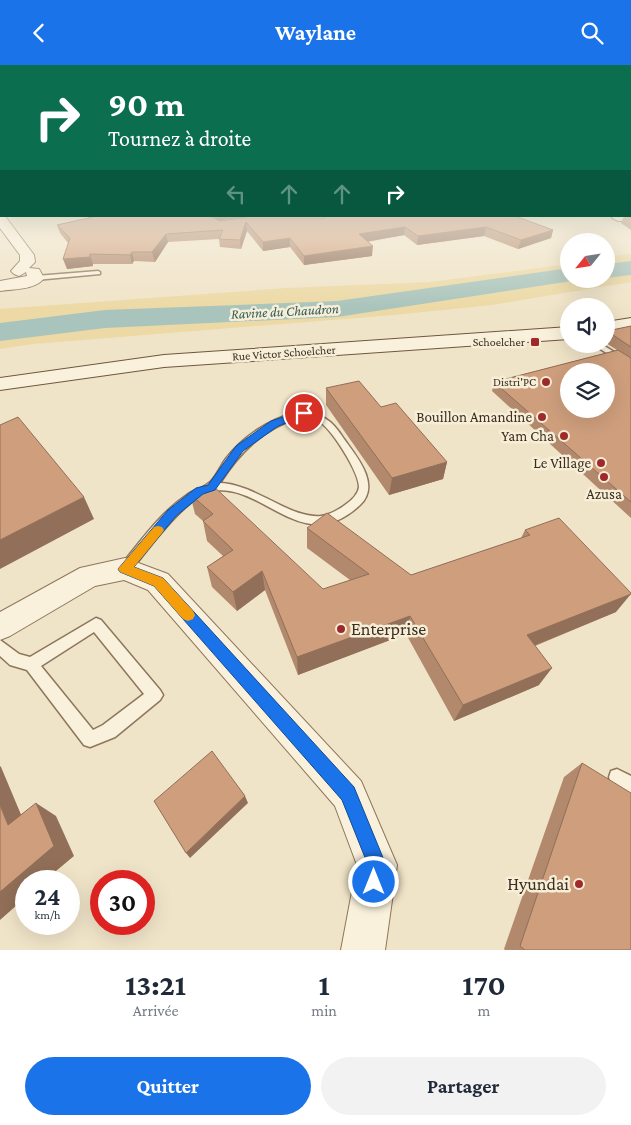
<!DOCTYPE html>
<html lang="fr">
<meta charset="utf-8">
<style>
:root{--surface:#fff;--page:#f2f2f3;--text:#1f2937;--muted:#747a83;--accent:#1a73e8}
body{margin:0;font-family:"Crimson Pro",serif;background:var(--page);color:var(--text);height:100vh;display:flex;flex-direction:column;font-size:19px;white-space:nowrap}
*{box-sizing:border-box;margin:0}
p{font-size:16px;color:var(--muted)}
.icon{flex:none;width:28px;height:28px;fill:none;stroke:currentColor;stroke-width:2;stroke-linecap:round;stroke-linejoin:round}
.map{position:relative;height:885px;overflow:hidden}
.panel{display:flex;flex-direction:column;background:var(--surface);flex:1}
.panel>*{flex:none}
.top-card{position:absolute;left:0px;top:0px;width:631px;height:152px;box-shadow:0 5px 20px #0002;background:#0b6e4f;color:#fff;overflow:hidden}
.needle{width:32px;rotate:240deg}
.fabs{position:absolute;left:560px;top:168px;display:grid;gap:10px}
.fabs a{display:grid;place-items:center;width:55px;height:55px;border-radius:50%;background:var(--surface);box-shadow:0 5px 20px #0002;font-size:25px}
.speed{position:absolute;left:15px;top:805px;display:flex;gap:10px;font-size:25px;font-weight:700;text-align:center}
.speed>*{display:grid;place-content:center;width:65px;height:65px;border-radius:50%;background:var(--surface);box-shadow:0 5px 20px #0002;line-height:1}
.speed small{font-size:12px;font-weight:400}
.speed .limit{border:8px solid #d22;background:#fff;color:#111}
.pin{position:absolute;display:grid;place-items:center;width:42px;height:42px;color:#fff;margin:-21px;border:2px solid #fff;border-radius:50%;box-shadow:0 1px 5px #0007}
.me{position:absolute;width:55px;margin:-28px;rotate:0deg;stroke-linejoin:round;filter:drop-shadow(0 0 4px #0008)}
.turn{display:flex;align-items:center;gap:18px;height:105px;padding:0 25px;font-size:22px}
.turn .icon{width:65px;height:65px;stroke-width:2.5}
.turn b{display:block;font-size:35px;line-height:42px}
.lanes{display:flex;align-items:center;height:48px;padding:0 25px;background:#0003;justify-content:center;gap:25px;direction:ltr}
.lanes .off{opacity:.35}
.eta{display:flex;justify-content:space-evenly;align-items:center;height:85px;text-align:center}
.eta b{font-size:30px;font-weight:700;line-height:35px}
.action{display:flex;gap:10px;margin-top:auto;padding:10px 25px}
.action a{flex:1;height:58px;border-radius:30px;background:var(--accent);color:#fff;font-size:20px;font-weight:700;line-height:58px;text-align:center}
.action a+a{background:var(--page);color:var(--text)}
header{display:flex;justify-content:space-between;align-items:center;height:65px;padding:0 25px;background:var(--accent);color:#fff;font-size:22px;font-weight:700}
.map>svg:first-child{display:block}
.sand{fill:#ecd9a5}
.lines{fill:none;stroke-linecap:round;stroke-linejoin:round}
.river{fill:#a9c4bc;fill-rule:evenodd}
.service-casing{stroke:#8d765c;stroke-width:3}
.minor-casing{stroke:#8d765c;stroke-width:2}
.tertiary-casing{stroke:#8d765c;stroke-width:2}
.secondary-casing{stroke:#6f573f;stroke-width:2}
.service{fill:#faf1dc;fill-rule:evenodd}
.minor{fill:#faf1dc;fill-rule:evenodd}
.tertiary{fill:#faf1dc;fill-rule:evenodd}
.secondary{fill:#faf1dc;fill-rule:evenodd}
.wall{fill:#b2896c}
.shaded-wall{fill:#916f58}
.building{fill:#cf9f7d;stroke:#916f58;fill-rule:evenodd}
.route{fill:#1a73e8;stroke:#114b97}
.slow{fill:#f59e0b}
.poi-dot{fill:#9e2a2b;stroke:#f7eed8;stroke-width:2}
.labels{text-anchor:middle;stroke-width:5;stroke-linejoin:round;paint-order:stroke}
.far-poi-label{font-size:12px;fill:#3d2e20;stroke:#f7eed8;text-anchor:end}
.far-street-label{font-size:12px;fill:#3d2e20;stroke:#f7eed8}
.far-water-label{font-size:14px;font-style:italic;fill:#2f5d5a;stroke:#f7eed8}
.poi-label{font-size:15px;fill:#3d2e20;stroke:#f7eed8;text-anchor:end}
.near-poi-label{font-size:18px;fill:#3d2e20;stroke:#f7eed8;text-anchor:start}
</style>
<header><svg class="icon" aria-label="back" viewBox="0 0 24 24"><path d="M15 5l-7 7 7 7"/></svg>Waylane<svg class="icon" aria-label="search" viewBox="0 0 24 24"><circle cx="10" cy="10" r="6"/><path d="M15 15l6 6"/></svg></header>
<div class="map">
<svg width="631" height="885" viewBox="0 0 631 885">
<rect width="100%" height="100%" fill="#f0e4c8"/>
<path class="sand" d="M631,189V217L492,240L394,250L33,279L0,284V244L286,223L430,217L569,199V214H606V192Z"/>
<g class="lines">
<path class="river" d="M631,196V210L606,213V199Z
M569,203V214H579L578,215L337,252L105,263L0,276V258L105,245L337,236Z"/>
<defs>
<path id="service" d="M98,206L100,207V209L36,215L33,213L36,211Z
M592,279H601L631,297V303Z
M298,347C321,347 332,355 344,374C357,392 381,420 360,440C302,494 264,417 212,426C186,431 146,487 129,508L125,509L121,508L119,504L121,500C141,476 160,448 187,430C193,425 201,424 207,420C215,415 220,402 225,395C243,371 270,354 298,347ZM299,353C305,353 311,352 317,355C331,362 359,407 359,422C358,435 332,450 321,451C290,454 255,419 220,418C239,388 263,363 299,353Z
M96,553L101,555L160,625L163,630L160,635L115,672L90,682L84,680L27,605L10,600L0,591V575L19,589L30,592ZM94,567L144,629L103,660L93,665L41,601Z
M617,704L631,711V729L611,718L609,712L611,706Z"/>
<path id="minor" d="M630,150L631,156H618L612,153L614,151H630Z
M125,493L168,509L361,716L397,800L385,885H341L357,800L335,741L148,525L124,515L95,521L10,571L0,575V547L80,503Z"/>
<path id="tertiary" d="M0,150L5,151L34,190L35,197L29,203L39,204L44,213C36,225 13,224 0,226V216L27,211L26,207L19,211L14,209L11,206L20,196V190L0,163Z"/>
<path id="secondary" d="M631,253V263L606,268V257Z
M569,262V274L164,302L0,325V313L164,290Z"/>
</defs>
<use href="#service" class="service-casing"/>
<use href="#minor" class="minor-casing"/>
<use href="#tertiary" class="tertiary-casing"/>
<use href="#secondary" class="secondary-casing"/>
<use href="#service" class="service"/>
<use href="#minor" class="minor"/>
<use href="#tertiary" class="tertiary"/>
<use href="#secondary" class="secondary"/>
</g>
<path class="wall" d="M631,149V165L621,158L624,151H630Z
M88,151H324L322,152H249L222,155L220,156L242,153L553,165L551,173L518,184L484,171L417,180L404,170L367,177L372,191L304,200L290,182L263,186L247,166L241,184L220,182L219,174L168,177L155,197L134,196L132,199H93V201L67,204L68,178L60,168L57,160L88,153Z
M631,261V453L492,326L494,317L617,285L606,278L607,266Z
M326,323L381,342L447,397L443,414L389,430L326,340Z
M190,429L323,524L350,515L307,483V463L411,510L521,473L525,465L616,547L535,581L539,620L454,656L406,569L298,610L265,525L237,546L212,522L207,502L223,491L207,476L203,456L195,449Z
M582,698L631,885H505L504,884L564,712Z"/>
<path class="shaded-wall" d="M214,151H248L249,152L222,155L213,161L212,152Z
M246,157L247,166L241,184L240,175Z
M405,162L404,170L358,178L359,169Z
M486,162L484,171L417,180L418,171Z
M553,165L551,173L518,184L521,175Z
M166,169L168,177L155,197L152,187Z
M290,173V182L263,186V177Z
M373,181L372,191L304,200V191Z
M132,187L134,196L132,199L130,190Z
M90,189L93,199V201L67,204L63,194Z
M447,397L443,414L389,430L392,413Z
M84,432L94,454L0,504V475Z
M262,506L265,525L237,546L233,527Z
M631,529L616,547L516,588L527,570Z
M410,551L406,569L298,610L297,592Z
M552,603L539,620L454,656L463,640Z
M0,701L1,702L30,771L8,760L0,740Z
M245,731L248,738L190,793L186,788Z
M36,738L56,751L74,791L44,816H26V832L0,855V827Z"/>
<path class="building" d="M630,120H631V141H630Z
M630,149H631V154L627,151H630Z
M92,151H214L212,152L220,156L242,153H323L328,151H515L553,165L521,175L486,162L418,171L405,162L359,169L373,181L304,191L290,173L263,177L246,157L240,175L219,174L223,165L166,169L152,187H132L130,190L90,189V192L63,194L70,173L57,160L93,152Z
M631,261V282L607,266Z
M618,285L631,293V437L494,317ZM569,306H606V344H569Z
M359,316L381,342L396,338L447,397L392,413L326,323Z
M18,352L84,432L0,475V360Z
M209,417L323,524L369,509L307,463L327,448L411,510L530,470L525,465L559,453L631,528V529L527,570L552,603L463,640L410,551L297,592L262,506L233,527L207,502L233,485L203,456L213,449L190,429Z
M212,686L245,731L186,788L154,736Z
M582,698L631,728V885H525L520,881Z
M36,738L54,781L0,827V740L8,760Z"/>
<linearGradient id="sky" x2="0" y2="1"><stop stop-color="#8fbad6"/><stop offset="0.49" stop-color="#f8f3e6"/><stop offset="1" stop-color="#f8f3e6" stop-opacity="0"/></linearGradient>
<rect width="631" height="244" fill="url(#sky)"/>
<path class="route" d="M304,345L309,348L308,350L278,361L243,386L215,425L203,429L176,451L134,502L163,513L354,722L386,800L381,824L374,826L367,824L365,817L368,800L342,735L154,521L120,507L118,504L168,445L196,423L208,420L236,381L271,356Z"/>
<path class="slow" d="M158,461L162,462L164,465L162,468L134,502L163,513L193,546L195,550L193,554L188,556L183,554L154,521L120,507L118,504L154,462Z"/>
<g class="poi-dot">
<rect x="530" y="272" width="10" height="10" rx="2.5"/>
<circle cx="546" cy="317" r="5"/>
<circle cx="542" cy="352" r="5"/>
<circle cx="564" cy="371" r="5"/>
<circle cx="601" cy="398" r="5"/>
<circle cx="604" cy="412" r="5"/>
<circle cx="341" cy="564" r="5"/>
<circle cx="579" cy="819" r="5"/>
</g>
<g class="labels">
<g class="far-poi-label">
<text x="525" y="281">Schoelcher</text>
<text x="536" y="321">Distri'PC</text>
</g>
<g class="far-street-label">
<text transform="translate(284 288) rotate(-4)" y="4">Rue Victor Schoelcher</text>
</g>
<g class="far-water-label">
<text transform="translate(285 246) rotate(-3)" y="5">Ravine du Chaudron</text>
</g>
<g class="poi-label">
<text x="532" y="357">Bouillon Amandine</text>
<text x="554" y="376">Yam Cha</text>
<text x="591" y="403">Le Village</text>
<text x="604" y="434" text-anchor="middle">Azusa</text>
</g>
<g class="near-poi-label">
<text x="351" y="570">Enterprise</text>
<text x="569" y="825" text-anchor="end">Hyundai</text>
</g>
</g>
</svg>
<div class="fabs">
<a><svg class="needle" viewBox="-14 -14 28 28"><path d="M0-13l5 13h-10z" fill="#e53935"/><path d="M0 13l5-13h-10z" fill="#747a83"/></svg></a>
<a><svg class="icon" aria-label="sound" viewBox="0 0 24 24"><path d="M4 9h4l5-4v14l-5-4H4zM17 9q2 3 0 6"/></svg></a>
<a><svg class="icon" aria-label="layers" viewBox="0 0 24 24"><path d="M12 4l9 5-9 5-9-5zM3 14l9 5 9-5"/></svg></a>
</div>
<div class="speed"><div>24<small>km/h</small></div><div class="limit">30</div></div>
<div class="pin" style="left:304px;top:348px;background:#d93025"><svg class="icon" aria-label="arrive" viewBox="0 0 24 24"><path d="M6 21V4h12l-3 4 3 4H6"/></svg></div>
<svg class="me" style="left:374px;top:817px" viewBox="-20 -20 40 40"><circle r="17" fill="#1a73e8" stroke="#fff" stroke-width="3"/><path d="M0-11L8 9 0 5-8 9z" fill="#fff"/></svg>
<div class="top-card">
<div class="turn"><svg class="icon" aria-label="right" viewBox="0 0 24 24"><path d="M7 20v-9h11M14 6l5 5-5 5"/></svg><div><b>90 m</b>Tournez à droite</div></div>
<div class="lanes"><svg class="icon off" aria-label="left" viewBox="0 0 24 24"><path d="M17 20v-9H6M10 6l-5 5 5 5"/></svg><svg class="icon off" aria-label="ahead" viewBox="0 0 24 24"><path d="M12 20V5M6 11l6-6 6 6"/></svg><svg class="icon off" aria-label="ahead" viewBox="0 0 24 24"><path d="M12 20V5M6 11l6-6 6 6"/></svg><svg class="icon" aria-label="right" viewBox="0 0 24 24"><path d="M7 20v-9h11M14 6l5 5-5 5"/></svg></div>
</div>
</div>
<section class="panel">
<div class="eta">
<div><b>13:21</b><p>Arrivée</p></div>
<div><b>1</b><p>min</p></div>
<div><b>170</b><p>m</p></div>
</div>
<div class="action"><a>Quitter</a><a>Partager</a></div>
</section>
